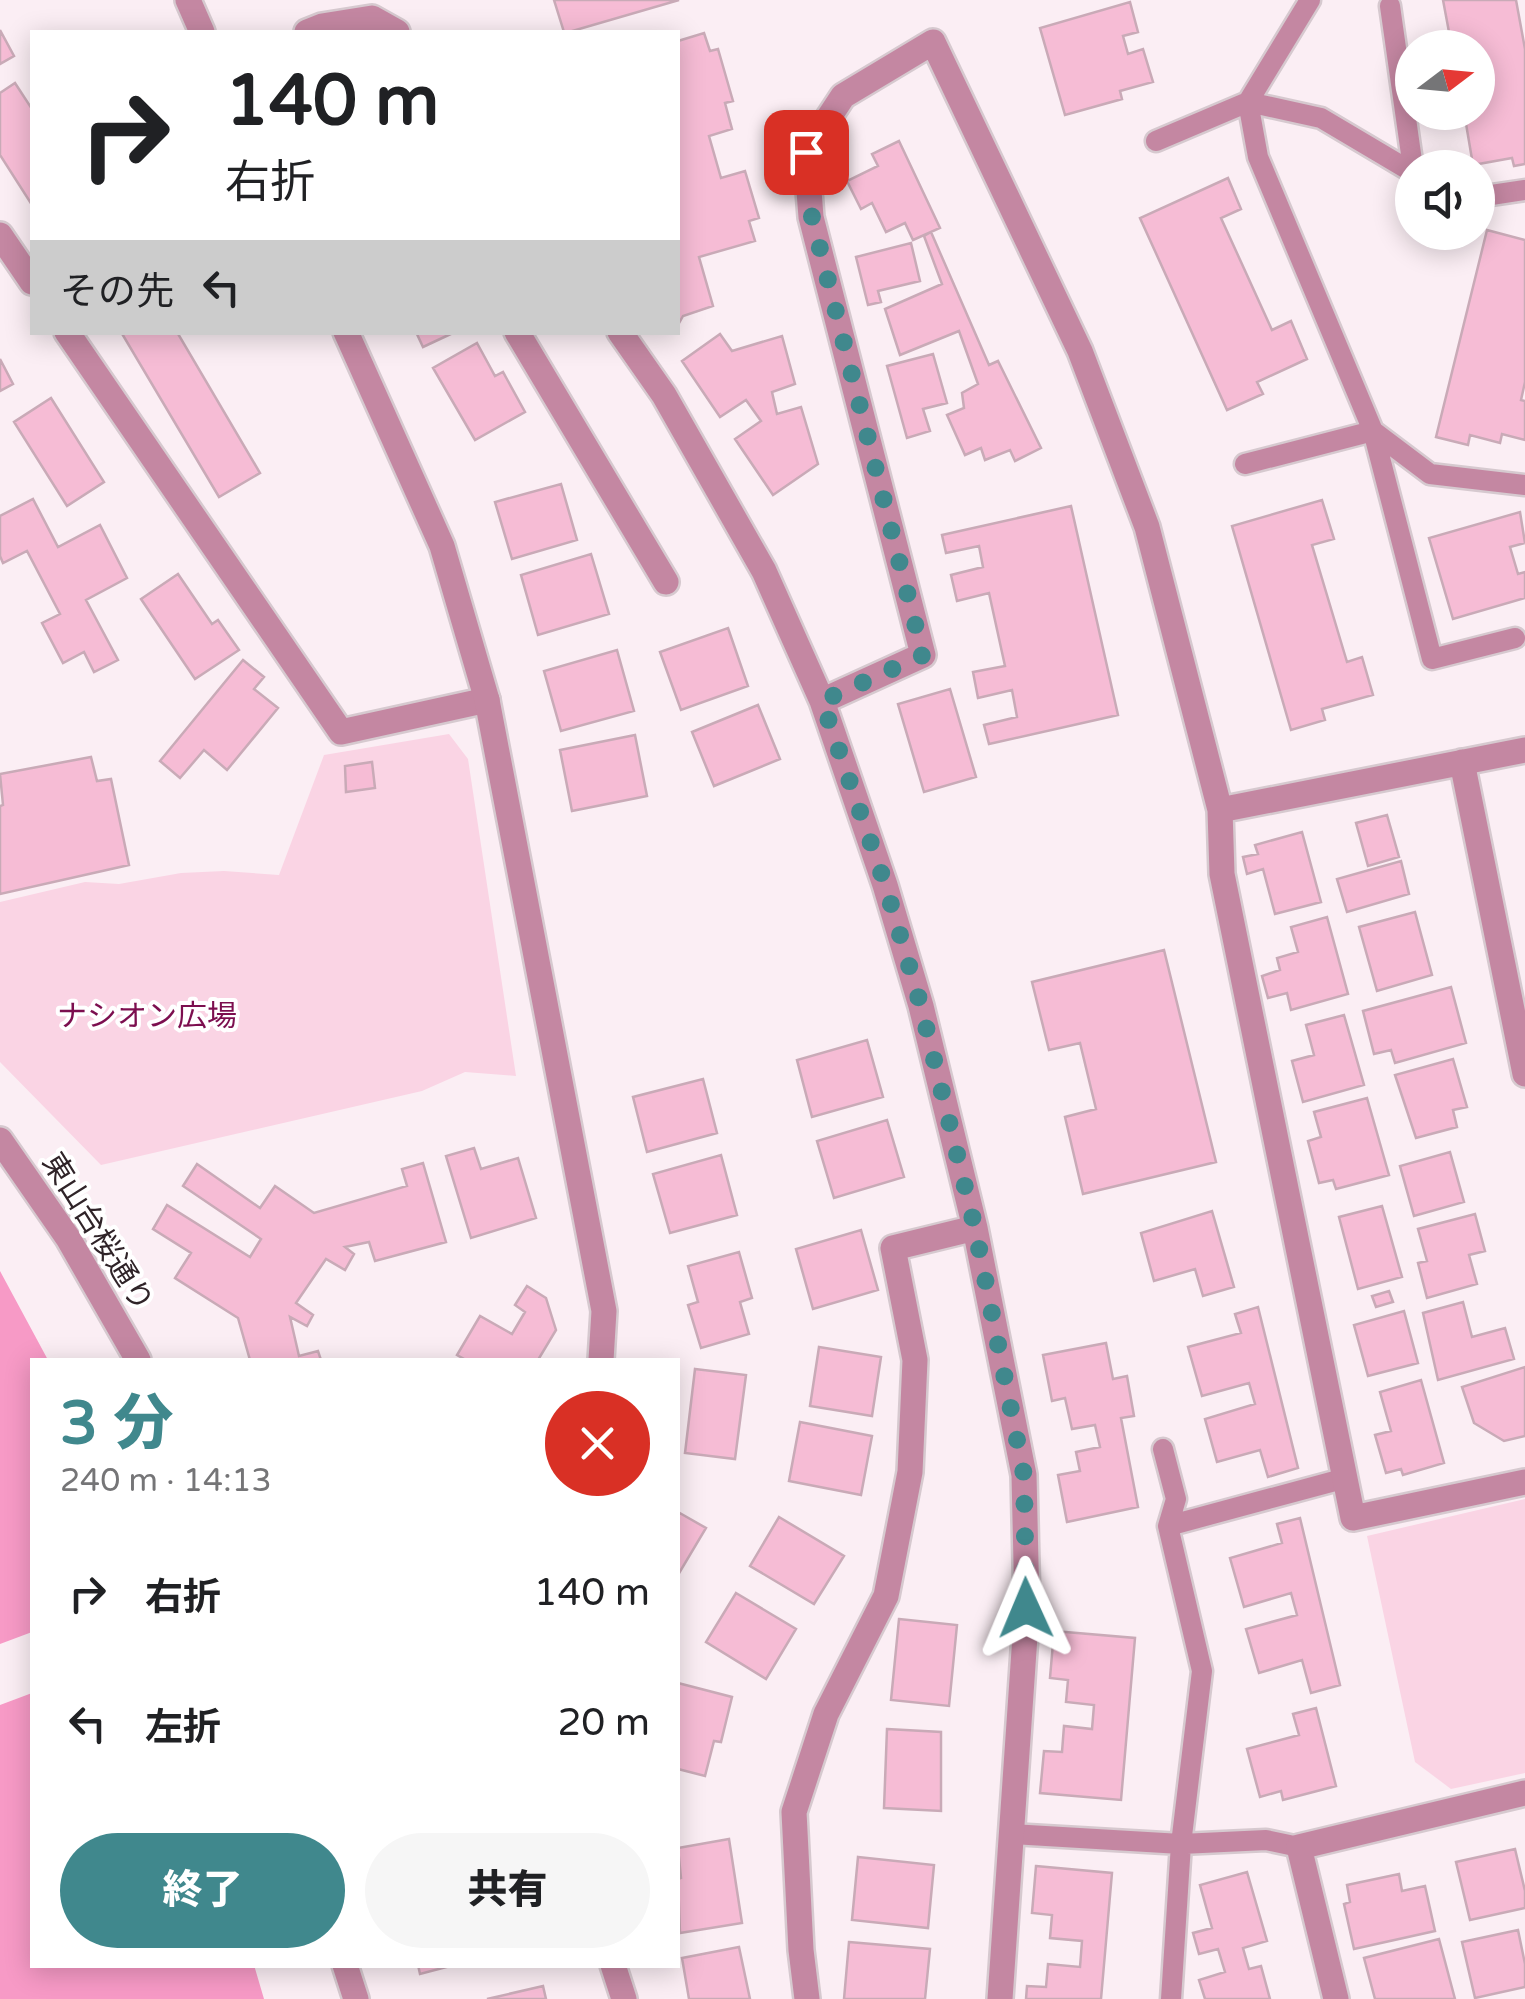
<!DOCTYPE html>
<html lang="ja">
<meta charset="utf-8">
<style>
:root{--surface:#fff;--page:#f6f6f6;--text:#202124;--muted:#757577;--accent:#40888d}
body{margin:0;font-family:"Varela Round","Noto Sans JP",sans-serif;background:var(--page);color:var(--text);height:100vh;display:flex;flex-direction:column;font-size:38px;white-space:nowrap}
*{box-sizing:border-box;margin:0}
p{font-size:32px;color:var(--muted)}
.icon{flex:none;width:55px;height:55px;fill:none;stroke:currentColor;stroke-width:2;stroke-linecap:round;stroke-linejoin:round}
.map{position:relative;flex:1;overflow:hidden}
.details{position:absolute;left:30px;top:1358px;width:650px;height:610px;display:flex;flex-direction:column;background:var(--surface);border-radius:0px;box-shadow:0 5px 25px #0003}
.details>*{flex:none}
.guide{position:absolute;left:30px;top:30px;width:650px;height:305px;border-radius:0px;box-shadow:0 5px 25px #0003;background:#fff;color:var(--text);overflow:hidden}
.needle{width:65px;rotate:74deg}
.controls{position:absolute;left:1395px;top:30px;display:grid;gap:20px}
.controls a{display:grid;place-items:center;width:100px;height:100px;border-radius:50%;background:var(--surface);box-shadow:0 5px 25px #0003;font-size:50px}
.pin{position:absolute;display:grid;place-items:center;width:85px;height:85px;color:#fff;margin:-42px;border-radius:20px;box-shadow:0 5px 15px #0006}
.me{position:absolute;width:110px;margin:-55px;rotate:359deg;stroke-linejoin:round;filter:drop-shadow(0 0 8px #0008)}
.turn{display:flex;align-items:center;gap:35px;height:210px;padding:0 30px;font-size:45px}
.turn .icon{width:130px;height:130px;stroke-width:2.5}
.turn b{display:block;font-size:70px;line-height:85px}
.then{display:flex;align-items:center;height:95px;padding:0 30px;background:#0003;gap:20px;font-size:38px}
.round{display:grid;place-items:center;flex:none;width:105px;height:105px;border-radius:52px;background:var(--page)}
.overview{display:flex;align-items:center;justify-content:space-between;height:170px;padding:0 30px}
h1{font-size:60px;font-weight:800;line-height:75px;color:var(--accent)}
.button{display:flex;gap:20px;margin-top:auto;padding:20px 30px}
.button a{flex:1;height:115px;border-radius:60px;background:var(--accent);color:#fff;font-size:40px;font-weight:800;line-height:115px;text-align:center}
.button a+a{background:var(--page);color:var(--text)}
ul{padding:0;list-style:none}
li{display:flex;align-items:center;gap:30px;height:130px;padding:0 30px}
li div{flex:1}
li b{display:block;font-size:38px}
li em{font-style:normal}
.map>svg:first-child{display:block}
.green{fill:#fad4e4}
.forest{fill:#f79ac6}
.building{fill:#f6bcd5;stroke:#c9aab7;stroke-width:2.5}
.lines{fill:none;stroke-linecap:round;stroke-linejoin:round}
.service-casing{stroke:#d6c9cf;stroke-width:25}
.minor-casing{stroke:#d6c9cf;stroke-width:30}
.tertiary-casing{stroke:#d6c9cf;stroke-width:30}
.service{stroke:#c487a2;stroke-width:20}
.minor{stroke:#c487a2;stroke-width:25}
.tertiary{stroke:#c487a2;stroke-width:25}
.route{stroke:#40888d;stroke-width:18;stroke-dasharray:0 32.4}
.labels{text-anchor:middle;stroke-width:8;stroke-linejoin:round;paint-order:stroke}
.park-label{font-size:30px;fill:#7c0e4f;stroke:#fff}
.street-label{font-size:30px;fill:#2f2328;stroke:#fff}
</style>
<div class="map">
<svg width="1525" height="1999" viewBox="0 0 1525 1999">
<rect width="100%" height="100%" fill="#fbeef4"/>
<path class="green" d="M449,734L468,759L516,1076L465,1072L422,1091L101,1165L0,1062V902L85,882L119,884L181,873L224,871L279,875L324,755Z
M1525,1499V1773L1451,1789L1415,1762L1367,1536Z"/>
<path class="forest" d="M0,1271L48,1360H32V1632L0,1644Z
M32,1693V1965H254L264,1999H0V1705Z"/>
<path class="building" d="M554,0H679L569,32H564Z
M1443,0H1516L1525,49V164L1514,166L1512,158L1473,165L1464,112H1478V48H1452Z
M1130,2L1138,32L1123,36L1128,54L1143,49L1153,82L1120,91L1122,99L1065,115L1040,28Z
M0,30L14,56L0,64Z
M704,33L710,51L718,49L733,101L725,103L732,129L709,136L721,178L745,171L759,218L749,221L755,241L699,257L713,306L683,316L678,325V41Z
M15,83L32,109V205L0,155V93Z
M899,141L940,228L913,240L905,223L886,232L872,203L861,209L847,181L878,166L872,154Z
M1228,178L1241,209L1221,218L1272,330L1291,321L1307,359L1257,382L1263,394L1227,410L1140,218Z
M1487,230L1525,240V382L1521,400L1525,401V440L1502,434L1500,443L1470,435L1468,445L1436,437Z
M931,232L989,365L998,361L1041,448L1015,461L1010,450L985,460L981,448L965,455L947,415L964,408L962,393L978,384L959,331L900,355L885,309L942,284L924,236Z
M911,243L920,281L878,291L881,302L868,305L856,257Z
M121,332H177L260,473L219,497Z
M416,332H455L423,347Z
M720,334L732,351L782,336L795,384L772,392L777,414L801,407L818,464L773,495L735,439L761,421L746,400L720,417L682,361Z
M477,343L495,376L503,372L525,412L475,440L433,368Z
M933,354L947,403L923,409L930,431L907,438L887,366Z
M0,359L13,384L0,391Z
M51,398L104,482L67,506L14,422Z
M561,484L577,540L512,559L495,502Z
M33,499L58,547L100,525L127,578L86,600L118,660L94,672L84,652L63,663L42,623L60,614L27,551L3,563L0,556V516Z
M1322,500L1334,539L1312,545L1347,662L1362,657L1373,695L1322,709L1325,720L1291,730L1232,526Z
M1071,506L1118,715L989,744L984,725L1017,717L1012,690L978,698L973,672L1005,666L989,593L957,601L951,575L983,567L979,546L946,553L942,535Z
M1520,512L1525,543L1510,547L1518,574L1525,572V598L1453,619L1429,538Z
M591,554L609,614L538,635L521,575Z
M178,574L212,624L218,620L239,650L195,679L141,599Z
M728,628L748,686L681,710L660,652Z
M617,650L634,711L561,731L544,671Z
M243,660L264,677L254,689L278,708L227,770L204,750L180,778L160,761Z
M950,689L976,777L924,792L898,704Z
M758,705L780,759L714,786L692,732Z
M635,735L647,796L572,811L560,750Z
M91,757L97,781L111,779L129,865L0,894V806L3,805L0,774Z
M372,762L375,788L346,792L345,766Z
M1387,815L1399,857L1368,866L1356,823Z
M1302,832L1321,902L1275,914L1263,869L1247,874L1243,857L1258,854L1255,845Z
M1401,861L1409,894L1347,912L1337,879Z
M1415,912L1432,975L1377,991L1359,927Z
M1327,917L1348,994L1291,1010L1287,993L1268,998L1262,976L1280,970L1277,958L1298,952L1291,927Z
M1164,950L1216,1162L1083,1194L1065,1117L1096,1109L1080,1043L1049,1050L1032,982Z
M1451,987L1466,1043L1395,1063L1391,1050L1374,1054L1363,1011Z
M1344,1015L1364,1085L1303,1102L1292,1061L1314,1055L1306,1025Z
M867,1040L883,1097L812,1117L797,1060Z
M1453,1059L1467,1107L1453,1110L1457,1127L1416,1138L1395,1075Z
M703,1079L717,1133L647,1152L633,1097Z
M1367,1098L1389,1175L1336,1189L1333,1180L1319,1183L1308,1141L1321,1137L1314,1112Z
M887,1120L904,1177L834,1198L817,1141Z
M474,1148L481,1169L518,1158L536,1218L471,1238L446,1156Z
M1450,1152L1464,1202L1414,1216L1400,1166Z
M721,1155L737,1215L670,1233L653,1174Z
M423,1163L446,1242L375,1261L369,1242L345,1247L354,1254L345,1270L326,1259L296,1303L313,1315L307,1326L290,1317L299,1356L318,1351L321,1360H250L238,1318L175,1278L191,1253L153,1229L167,1205L250,1257L261,1239L183,1186L197,1164L260,1208L275,1186L314,1213L407,1186L402,1169Z
M1382,1206L1402,1277L1358,1289L1339,1217Z
M1212,1211L1234,1287L1203,1296L1195,1269L1154,1281L1141,1233Z
M1475,1214L1485,1251L1469,1255L1477,1284L1427,1298L1418,1263L1427,1261L1418,1229Z
M861,1230L878,1290L813,1309L796,1249Z
M739,1252L752,1298L740,1302L749,1334L701,1348L688,1305L698,1302L688,1266Z
M527,1286L546,1298L556,1330L538,1360H466L457,1355L480,1316L512,1334L525,1312L515,1305Z
M1389,1291L1393,1302L1376,1307L1372,1296Z
M1463,1302L1472,1337L1505,1328L1514,1359L1438,1380L1423,1313Z
M1258,1307L1298,1468L1268,1477L1260,1450L1217,1462L1205,1419L1255,1404L1249,1383L1202,1396L1188,1347L1241,1333L1235,1314Z
M1404,1311L1418,1363L1368,1376L1354,1325Z
M1106,1343L1113,1379L1127,1376L1134,1416L1121,1418L1138,1507L1067,1522L1058,1475L1080,1471L1076,1452L1100,1447L1095,1425L1072,1429L1065,1398L1052,1401L1043,1355Z
M819,1347L881,1357L872,1416L810,1406Z
M1525,1367V1436L1504,1441L1474,1423L1462,1387Z
M695,1369L746,1375L735,1459L685,1453Z
M1421,1380L1444,1463L1403,1475L1401,1469L1386,1473L1375,1435L1391,1431L1380,1392Z
M800,1422L872,1436L861,1495L789,1481Z
M678,1512L706,1528L678,1575Z
M779,1517L844,1556L814,1604L750,1566Z
M1300,1518L1340,1685L1311,1693L1302,1660L1259,1673L1246,1629L1297,1615L1291,1593L1244,1607L1230,1558L1282,1543L1277,1524Z
M736,1593L796,1629L766,1679L706,1642Z
M899,1619L957,1625L949,1706L891,1700Z
M1054,1631L1135,1638L1121,1800L1040,1793L1044,1751L1062,1752L1064,1726L1092,1729L1094,1705L1066,1702L1068,1680L1050,1678Z
M678,1683L732,1697L721,1742L714,1741L705,1776L678,1769Z
M1316,1708L1336,1786L1283,1800L1281,1791L1260,1797L1247,1749L1299,1735L1293,1714Z
M887,1729L941,1732V1811L884,1808Z
M729,1839L742,1923L680,1933L678,1879L681,1878L678,1848Z
M1515,1849L1525,1891V1908L1470,1920L1456,1862Z
M858,1857L934,1865L928,1928L852,1920Z
M1036,1866L1112,1873L1101,1999H1026L1027,1986L1046,1987L1048,1964L1080,1967L1082,1941L1050,1938L1052,1915L1032,1913Z
M1247,1872L1267,1941L1243,1948L1249,1969L1261,1966L1270,1999H1205L1199,1980L1225,1972L1218,1949L1199,1954L1193,1933L1212,1928L1200,1885Z
M1399,1874L1402,1891L1425,1886L1435,1931L1354,1949L1344,1904L1350,1902L1347,1885Z
M1518,1930L1525,1964V1987L1475,1998L1462,1942Z
M1439,1939L1455,1999H1375L1364,1958Z
M849,1942L930,1949L925,1999H844Z
M739,1947L750,1999H689L682,1958Z
M418,1965H454L420,1974Z
M543,1986L546,1999H487Z"/>
<g class="lines">
<defs>
<path id="service" d="M1310,0L1248,102L1258,157L1373,431L1432,659L1515,638
M1390,6L1413,168
M1156,141L1248,102L1321,118L1412,172
M1478,197L1525,190
M1245,464L1373,431L1430,474L1525,485
M1163,1449L1176,1499L1168,1526L1202,1671L1181,1844L1171,1999
M1168,1526L1346,1478
M1011,1834L1181,1844L1266,1840L1299,1847"/>
<path id="minor" d="M307,32L322,26L372,18L397,32
M0,235L32,282
M67,332L341,732L487,700
M517,332L666,582
M620,332L664,395L764,571L822,701L885,885L921,1006L975,1228L1024,1475L1027,1607L1000,1999
M822,701L923,655L811,217L806,152L843,96L933,42L1080,351L1147,527L1220,810L1525,750
M1462,762L1525,1074
M1220,810L1222,874L1353,1518L1525,1482
M613,1965L624,1999
M807,1999L801,1950L794,1812L826,1714L886,1596L910,1472L915,1360L893,1248L975,1228
M1336,1999L1299,1847L1525,1793"/>
<path id="tertiary" d="M188,0L202,32
M346,332L442,546L487,700L604,1311L601,1360
M0,1140L68,1238L138,1360
M345,1965L356,1999"/>
</defs>
<use href="#service" class="service-casing"/>
<use href="#minor" class="minor-casing"/>
<use href="#tertiary" class="tertiary-casing"/>
<use href="#service" class="service"/>
<use href="#minor" class="minor"/>
<use href="#tertiary" class="tertiary"/>
</g>
<g class="lines">
<path class="route" d="M806,152L812,217L923,655L822,701L885,884L921,1006L975,1228L1024,1475L1026,1608"/>
</g>
<g class="labels">
<g class="park-label">
<text x="147" y="1026">ナシオン広場</text>
</g>
<g class="street-label">
<text transform="translate(98 1232) rotate(58)" y="10">東山台桜通り</text>
</g>
</g>
</svg>
<div class="controls">
<a><svg class="needle" viewBox="-14 -14 28 28"><path d="M0-13l5 13h-10z" fill="#e53935"/><path d="M0 13l5-13h-10z" fill="#757577"/></svg></a>
<a><svg class="icon" aria-label="sound" viewBox="0 0 24 24"><path d="M4 9h4l5-4v14l-5-4H4zM17 9q2 3 0 6"/></svg></a>
</div>
<div class="pin" style="left:806px;top:152px;background:#d93025"><svg class="icon" aria-label="arrive" viewBox="0 0 24 24"><path d="M6 21V4h12l-3 4 3 4H6"/></svg></div>
<svg class="me" style="left:1026px;top:1608px" viewBox="-20 -20 40 40"><path d="M0-17L14 15 0 8-14 15z" fill="#40888d" stroke="#fff" stroke-width="4"/></svg>
<div class="guide">
<div class="turn"><svg class="icon" aria-label="right" viewBox="0 0 24 24"><path d="M7 20v-9h11M14 6l5 5-5 5"/></svg><div><b>140 m</b>右折</div></div>
<div class="then">その先<svg class="icon" aria-label="left" viewBox="0 0 24 24"><path d="M17 20v-9H6M10 6l-5 5 5 5"/></svg></div>
</div>
<section class="details">
<div class="overview"><div><h1>3 分</h1><p>240 m · 14:13</p></div><a class="round" style="background:#d93025;color:#fff"><svg class="icon" aria-label="close" viewBox="0 0 24 24"><path d="M6 6l12 12M18 6L6 18"/></svg></a></div>
<ul>
<li><svg class="icon" aria-label="right" viewBox="0 0 24 24"><path d="M7 20v-9h11M14 6l5 5-5 5"/></svg><div><b>右折</b></div><em>140 m</em></li>
<li><svg class="icon" aria-label="left" viewBox="0 0 24 24"><path d="M17 20v-9H6M10 6l-5 5 5 5"/></svg><div><b>左折</b></div><em>20 m</em></li>
</ul>
<div class="button"><a>終了</a><a>共有</a></div>
</section>
</div>
